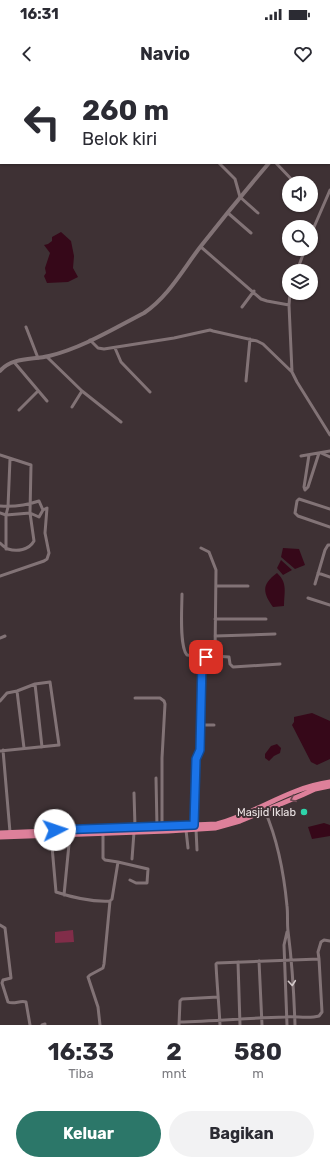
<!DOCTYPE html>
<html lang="id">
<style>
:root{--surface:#fff;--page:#f2f2f3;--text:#2b2b33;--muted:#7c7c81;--accent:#2c7769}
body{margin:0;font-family:Rubik,sans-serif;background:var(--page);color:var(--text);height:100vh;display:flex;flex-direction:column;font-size:15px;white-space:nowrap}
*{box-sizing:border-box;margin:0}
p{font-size:13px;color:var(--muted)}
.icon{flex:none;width:22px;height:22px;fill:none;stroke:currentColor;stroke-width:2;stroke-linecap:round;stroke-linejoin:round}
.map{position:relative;height:945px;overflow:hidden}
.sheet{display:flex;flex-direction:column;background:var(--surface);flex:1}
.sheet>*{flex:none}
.guide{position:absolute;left:0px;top:0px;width:330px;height:84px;box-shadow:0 1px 3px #0004;background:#fff;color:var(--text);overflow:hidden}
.fabs{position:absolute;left:282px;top:96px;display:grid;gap:8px}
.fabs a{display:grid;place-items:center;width:36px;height:36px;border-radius:50%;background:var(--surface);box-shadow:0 1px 3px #0004;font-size:20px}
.pin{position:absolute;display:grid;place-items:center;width:34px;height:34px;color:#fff;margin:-17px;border-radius:8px;box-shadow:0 2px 6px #0006}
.me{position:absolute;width:44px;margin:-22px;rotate:86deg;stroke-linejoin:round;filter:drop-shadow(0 0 3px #0008)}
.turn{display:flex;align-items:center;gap:14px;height:84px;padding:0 16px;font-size:18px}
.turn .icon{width:52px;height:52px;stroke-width:2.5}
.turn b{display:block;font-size:28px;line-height:34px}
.eta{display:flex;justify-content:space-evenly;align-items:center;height:68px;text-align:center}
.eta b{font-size:24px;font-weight:700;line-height:28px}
.action{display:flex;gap:8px;margin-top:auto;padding:8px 16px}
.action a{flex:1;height:46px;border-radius:24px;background:var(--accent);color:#fff;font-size:16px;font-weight:700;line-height:46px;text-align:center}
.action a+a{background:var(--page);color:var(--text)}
.status{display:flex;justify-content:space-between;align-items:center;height:28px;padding:0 20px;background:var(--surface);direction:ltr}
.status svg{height:11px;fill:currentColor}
header{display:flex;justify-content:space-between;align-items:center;height:52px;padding:0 16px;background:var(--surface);font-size:18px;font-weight:700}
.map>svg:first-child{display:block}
.green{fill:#812d49}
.water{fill:#360819}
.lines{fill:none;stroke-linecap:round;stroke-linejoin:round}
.minor{stroke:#827376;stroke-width:3}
.tertiary{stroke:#827376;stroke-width:4}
.trunk{stroke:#dd809a;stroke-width:5}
.oneway{stroke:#6e4953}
.oneway2{stroke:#d2c8c9}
.route-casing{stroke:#114b97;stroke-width:10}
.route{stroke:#1a73e8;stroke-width:7}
.poi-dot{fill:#2ed4aa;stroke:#3e3134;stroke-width:1.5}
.labels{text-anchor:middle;stroke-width:4;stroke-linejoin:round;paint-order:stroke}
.poi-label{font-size:11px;fill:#ece4e5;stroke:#3e3134;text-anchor:end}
</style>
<div class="status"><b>16:31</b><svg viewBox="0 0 49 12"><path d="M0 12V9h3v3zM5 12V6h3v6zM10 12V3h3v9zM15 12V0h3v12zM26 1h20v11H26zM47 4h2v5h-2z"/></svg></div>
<header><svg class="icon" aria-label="back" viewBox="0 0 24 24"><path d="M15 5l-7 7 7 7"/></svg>Navio<svg class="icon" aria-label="heart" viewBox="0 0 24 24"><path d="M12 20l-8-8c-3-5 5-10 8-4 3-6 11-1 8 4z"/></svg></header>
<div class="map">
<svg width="330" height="945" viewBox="0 0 330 945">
<rect width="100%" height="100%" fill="#3e3134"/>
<path class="green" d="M73,850L74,862L55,863V852Z"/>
<path class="water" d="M61,152L71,161L74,176L73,188L78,197L68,202L47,203L44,196L46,193L45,188L50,173L44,165L48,164L52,161V157Z
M283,468L299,469L305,485L295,489L281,477Z
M281,480L292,490L283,495L277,488Z
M277,493C288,503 284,512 284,526L273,527C262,512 262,504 277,493Z
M312,633L330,641V679L317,685L311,682L292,645L294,642V637Z
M277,664L281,668L280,673L274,676L269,681L265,678V674L271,666Z
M324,743L330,745V756L312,759L308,747Z"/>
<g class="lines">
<path class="minor" d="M141,0V1
M310,0L311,1
M279,1L280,0
M329,46L330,47
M219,83L235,99L240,117L258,133
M276,83L295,103
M228,133L251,153
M311,154L330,110
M201,167L261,219L267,221L289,225
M297,191L305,169
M290,213L289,225L292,292L297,302L330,355
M242,227L254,211
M26,247L38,278
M90,260L98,268L104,269L174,258L210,250L213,251L257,261L263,264L292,292
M115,268L121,282L150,312
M47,277L82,311L121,342
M14,282L47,321
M246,301L250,259
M72,327L82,311
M19,330L38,311
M321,373L330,377
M0,375L31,385L30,433L34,461C29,470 17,472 8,469C5,468 2,465 0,463
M309,375L304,407L305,410L308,407L319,373
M301,376L330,371
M0,426C13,427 27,425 39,421L43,430
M330,429L299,419L297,421L295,433L298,436L330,447
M0,433L6,435L30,433L39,437L43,430L47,428L45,453L49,473L47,479L44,481L0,496
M6,469V435L8,427L10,379
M318,493L330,497
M315,504L325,470L328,465H330
M216,506H248
M182,514C182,527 179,566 187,575L203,577
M308,518L330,525
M215,539H266
M215,556L275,554
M0,558L5,556
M215,576L229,577L230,584L233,587L280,584
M35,604L42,667
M17,611L24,668
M135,618H160L164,621L165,624L162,678V746
M0,621L7,613L17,611L35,604L50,602L59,665L0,671
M201,645H214
M3,670L10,752
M156,698L157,747
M134,713L135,747
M265,731C278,761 284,794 287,826C288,834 287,843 288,851C292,882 294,914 295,945
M194,745L196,679L200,670L202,579L203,577L215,576L216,490L209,472L201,468
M196,749L197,770
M186,750L188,768
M51,755L56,812C74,818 91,822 110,821
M132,779L134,752
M118,782L148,789L147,803H136L130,800
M64,815L70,754
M0,845L5,848L11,898L3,900L2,903L8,922C14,925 20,920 26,922L30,945
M319,879L318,872L321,862L324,860L330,861
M259,881L262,945
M238,882L240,945
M179,942C215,941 250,938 285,937C296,936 309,939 319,936L322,932L319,879L217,883L216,884C217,905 219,925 220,945
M42,945L45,944
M100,945L98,927L88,897L90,895L103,888L104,884L110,821L112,819L118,782L105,780L103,778V753
M179,945L180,921L182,919L218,917
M287,945L284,865L287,852"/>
<path class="tertiary" d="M329,10L330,8
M0,291C12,277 32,280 49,276C82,268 113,249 144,233C169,216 183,189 201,166C223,138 246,110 269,83"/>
<path class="trunk" d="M0,753L217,744C257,733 288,708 330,702
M0,757L168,751L215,748L240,741L302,715L315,709L330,706"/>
</g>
<defs><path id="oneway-chevron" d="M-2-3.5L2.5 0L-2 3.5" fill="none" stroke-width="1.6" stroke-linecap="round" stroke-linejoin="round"/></defs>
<use class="oneway" href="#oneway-chevron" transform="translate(293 719) rotate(156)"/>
<use class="oneway2" href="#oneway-chevron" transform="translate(292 903) rotate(85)"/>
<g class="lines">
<defs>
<path id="route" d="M55,750L194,745L196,679L200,670L202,581L203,577H206"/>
</defs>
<use href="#route" class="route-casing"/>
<use href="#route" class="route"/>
</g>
<circle class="poi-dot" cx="304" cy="732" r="4"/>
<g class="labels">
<g class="poi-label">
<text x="296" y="736">Masjid Iklab</text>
</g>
</g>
</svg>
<div class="fabs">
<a><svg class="icon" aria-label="sound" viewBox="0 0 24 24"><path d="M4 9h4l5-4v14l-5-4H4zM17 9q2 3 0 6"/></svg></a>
<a><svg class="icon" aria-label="search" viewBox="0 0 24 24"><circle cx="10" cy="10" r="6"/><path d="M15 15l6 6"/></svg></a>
<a><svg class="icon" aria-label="layers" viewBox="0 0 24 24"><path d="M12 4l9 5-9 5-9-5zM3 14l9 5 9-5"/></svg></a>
</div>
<div class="pin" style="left:206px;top:577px;background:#d93025"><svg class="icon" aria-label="arrive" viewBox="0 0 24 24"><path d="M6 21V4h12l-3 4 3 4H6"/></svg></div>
<svg class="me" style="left:55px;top:750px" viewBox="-20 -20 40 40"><circle r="19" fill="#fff"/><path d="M0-13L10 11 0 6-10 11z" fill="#1a73e8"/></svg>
<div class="guide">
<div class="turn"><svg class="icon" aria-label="left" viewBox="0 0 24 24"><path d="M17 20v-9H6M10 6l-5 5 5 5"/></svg><div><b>260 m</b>Belok kiri</div></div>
</div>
</div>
<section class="sheet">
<div class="eta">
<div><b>16:33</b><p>Tiba</p></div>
<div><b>2</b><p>mnt</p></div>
<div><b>580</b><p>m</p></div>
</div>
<div class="action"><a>Keluar</a><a>Bagikan</a></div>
</section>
